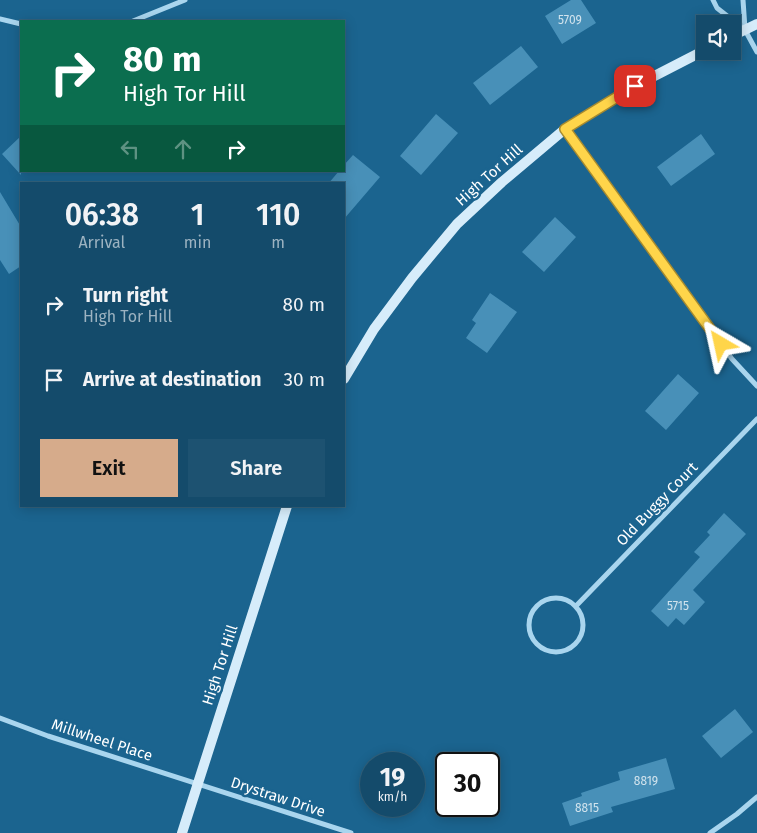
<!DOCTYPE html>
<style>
:root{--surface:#144b6b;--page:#1d5271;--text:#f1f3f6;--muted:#9db3c1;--line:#33637e;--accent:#d6ab8b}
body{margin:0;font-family:"Fira Sans",sans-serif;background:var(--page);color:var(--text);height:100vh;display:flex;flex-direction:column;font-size:19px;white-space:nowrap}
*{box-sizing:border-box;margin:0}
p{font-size:16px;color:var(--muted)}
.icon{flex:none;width:28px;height:28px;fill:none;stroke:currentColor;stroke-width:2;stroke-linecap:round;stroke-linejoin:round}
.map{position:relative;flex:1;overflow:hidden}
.details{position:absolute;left:20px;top:182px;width:325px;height:325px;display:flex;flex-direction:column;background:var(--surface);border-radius:0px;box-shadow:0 2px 12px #0003,0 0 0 1px var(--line)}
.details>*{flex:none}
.guide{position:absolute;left:20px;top:20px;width:325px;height:152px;border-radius:0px;box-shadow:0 2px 12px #0003,0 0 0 1px var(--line);background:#0b6e4f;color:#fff;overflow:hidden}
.controls{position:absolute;left:696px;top:15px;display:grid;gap:10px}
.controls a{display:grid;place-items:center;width:45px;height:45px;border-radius:0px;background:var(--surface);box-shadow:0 2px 12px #0003,0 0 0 1px var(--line);font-size:25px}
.speed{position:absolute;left:360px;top:752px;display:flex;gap:10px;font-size:25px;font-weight:700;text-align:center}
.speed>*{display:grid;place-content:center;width:65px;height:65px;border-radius:50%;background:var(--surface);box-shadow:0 2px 12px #0003,0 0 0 1px var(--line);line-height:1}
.speed small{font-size:12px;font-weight:400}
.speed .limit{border:2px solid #111;border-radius:8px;background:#fff;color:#111}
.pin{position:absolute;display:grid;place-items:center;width:42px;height:42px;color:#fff;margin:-21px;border-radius:10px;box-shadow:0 2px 8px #0006}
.me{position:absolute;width:55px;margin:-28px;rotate:324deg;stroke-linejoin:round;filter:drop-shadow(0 0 4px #0008)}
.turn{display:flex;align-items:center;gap:18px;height:105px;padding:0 20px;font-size:22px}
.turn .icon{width:65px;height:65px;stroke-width:2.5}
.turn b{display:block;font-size:35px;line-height:42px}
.lanes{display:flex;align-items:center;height:48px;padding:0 20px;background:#0003;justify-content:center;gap:25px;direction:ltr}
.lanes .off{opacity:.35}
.eta{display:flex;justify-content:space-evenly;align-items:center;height:85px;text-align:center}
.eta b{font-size:30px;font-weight:600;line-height:35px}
.primary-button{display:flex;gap:10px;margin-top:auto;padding:10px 20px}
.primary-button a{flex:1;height:58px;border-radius:0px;background:var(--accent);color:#111;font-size:20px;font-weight:600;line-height:58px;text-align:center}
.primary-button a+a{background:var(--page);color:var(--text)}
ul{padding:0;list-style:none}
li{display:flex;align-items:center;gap:15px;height:75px;padding:0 20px}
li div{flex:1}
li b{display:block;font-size:19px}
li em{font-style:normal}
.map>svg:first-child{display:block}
.building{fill:#4890b8}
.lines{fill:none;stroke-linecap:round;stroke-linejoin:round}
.street{stroke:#a9d5ee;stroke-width:5}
.secondary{stroke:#d6ecfa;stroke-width:10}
.route-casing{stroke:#a68a30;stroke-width:12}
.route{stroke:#ffd54a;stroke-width:9}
.labels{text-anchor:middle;stroke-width:5;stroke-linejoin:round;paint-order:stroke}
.number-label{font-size:12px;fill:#d1e3ed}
.street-label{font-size:15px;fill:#fff;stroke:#1b648f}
</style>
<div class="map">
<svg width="757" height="833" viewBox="0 0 757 833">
<rect width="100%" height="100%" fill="#1b648f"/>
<path class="building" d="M571,0H581L596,23L562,44L545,16Z
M521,46L538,67L490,105L473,83Z
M436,114L458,133L421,175L400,156Z
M701,134L715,154L671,186L657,167Z
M21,136V175L2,154Z
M353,155L380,177L344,219V184H328L339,171H344V165Z
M0,192L21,227V266L9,274L0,260Z
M555,217L576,237L544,272L522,252Z
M490,293L517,312L487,353L466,338L476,323L472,320Z
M678,374L699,393L666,430L645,411Z
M724,513L746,534L693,590L705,602L684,625L676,618L668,627L651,611L700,557L694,552L710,535L707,532Z
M735,709L753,732L721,758L702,736Z
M666,758L675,789L611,807L613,812L570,826L562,803L582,796L581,793L620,780L618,772Z"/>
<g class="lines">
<path class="street" d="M713,0L717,8L745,30L757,52
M743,0L745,29
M0,19L21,24
M133,21L185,0
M565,129L732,359L757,386
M529 625a27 27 0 1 1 54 0a27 27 0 1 1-54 0Z
M576,606L757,419
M0,718L48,736L351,833
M710,833L737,814L757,797"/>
<path class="secondary" d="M732,36L757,24
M344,379L374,329L412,278L457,224L502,182L565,129L635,86L705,50
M182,833L287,506"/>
</g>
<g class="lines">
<defs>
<path id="route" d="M635,86L565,129L721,344"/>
</defs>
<use href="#route" class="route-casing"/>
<use href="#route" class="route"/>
</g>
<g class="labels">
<g class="number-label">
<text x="570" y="24">5709</text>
<text x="678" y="610">5715</text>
<text x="646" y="785">8819</text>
<text x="587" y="812">8815</text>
</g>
<g class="street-label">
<text transform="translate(489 175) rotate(-42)" y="5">High Tor Hill</text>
<text transform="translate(657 504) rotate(-46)" y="5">Old Buggy Court</text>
<text transform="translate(220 665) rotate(-72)" y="5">High Tor Hill</text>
<text transform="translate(102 740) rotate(18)" y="5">Millwheel Place</text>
<text transform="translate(278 797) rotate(18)" y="5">Drystraw Drive</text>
</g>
</g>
</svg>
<div class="controls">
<a><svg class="icon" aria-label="sound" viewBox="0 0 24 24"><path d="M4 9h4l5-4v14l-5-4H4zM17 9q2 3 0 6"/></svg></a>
</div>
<div class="speed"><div>19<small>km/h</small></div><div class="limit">30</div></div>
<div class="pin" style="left:635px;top:86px;background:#d93025"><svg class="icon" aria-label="arrive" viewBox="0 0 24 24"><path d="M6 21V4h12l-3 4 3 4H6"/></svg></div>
<svg class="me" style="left:721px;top:344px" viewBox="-20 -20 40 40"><path d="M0-17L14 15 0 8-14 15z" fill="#ffd54a" stroke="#fff" stroke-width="4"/></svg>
<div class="guide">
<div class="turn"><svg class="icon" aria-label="right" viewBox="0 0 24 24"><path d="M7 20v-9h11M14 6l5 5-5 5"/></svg><div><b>80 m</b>High Tor Hill</div></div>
<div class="lanes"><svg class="icon off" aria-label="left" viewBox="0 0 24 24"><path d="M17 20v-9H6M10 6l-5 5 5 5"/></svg><svg class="icon off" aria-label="ahead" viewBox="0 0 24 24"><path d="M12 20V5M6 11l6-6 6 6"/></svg><svg class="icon" aria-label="right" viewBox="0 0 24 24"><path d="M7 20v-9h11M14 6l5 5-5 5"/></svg></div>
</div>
<section class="details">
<div class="eta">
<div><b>06:38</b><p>Arrival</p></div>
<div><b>1</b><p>min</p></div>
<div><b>110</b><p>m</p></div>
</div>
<ul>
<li><svg class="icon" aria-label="right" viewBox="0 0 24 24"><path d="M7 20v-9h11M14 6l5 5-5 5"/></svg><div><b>Turn right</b><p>High Tor Hill</p></div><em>80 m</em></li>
<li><svg class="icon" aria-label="arrive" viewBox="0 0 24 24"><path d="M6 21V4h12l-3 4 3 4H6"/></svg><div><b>Arrive at destination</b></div><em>30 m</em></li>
</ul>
<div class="primary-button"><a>Exit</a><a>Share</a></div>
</section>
</div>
